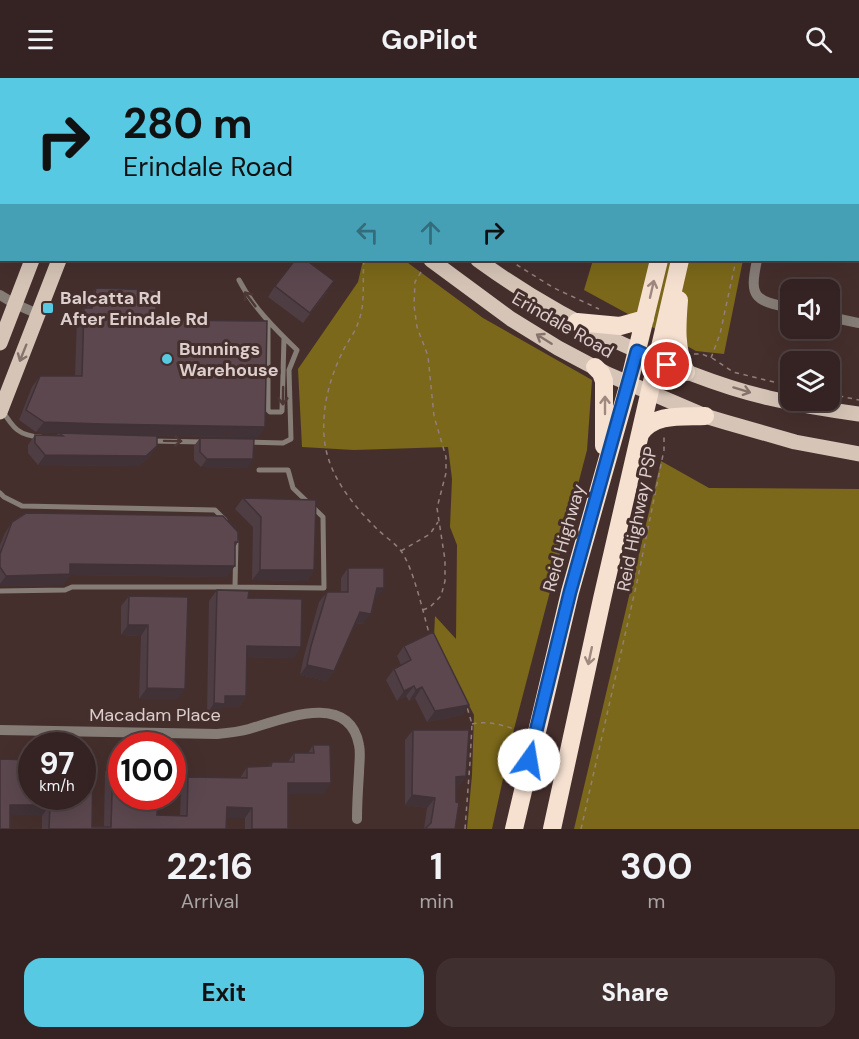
<!DOCTYPE html>
<style>
:root{--surface:#342322;--page:#3f2f2f;--text:#f1f3f6;--muted:#a9a4a5;--line:#4e4040;--accent:#58c9e3}
body{margin:0;font-family:"DM Sans",sans-serif;background:var(--page);color:var(--text);height:100vh;display:flex;flex-direction:column;font-size:22px;white-space:nowrap}
*{box-sizing:border-box;margin:0}
p{font-size:20px;color:var(--muted)}
.icon{flex:none;width:33px;height:33px;fill:none;stroke:currentColor;stroke-width:2;stroke-linecap:round;stroke-linejoin:round}
.map{position:relative;height:751px;overflow:hidden}
.details{display:flex;flex-direction:column;background:var(--surface);flex:1}
.details>*{flex:none}
.hud{position:absolute;left:0px;top:0px;width:860px;height:183px;box-shadow:0 6px 24px #0002,0 0 0 2px var(--line);background:#58c9e3;color:#111;overflow:hidden}
.controls{position:absolute;left:780px;top:201px;display:grid;gap:12px}
.controls a{display:grid;place-items:center;width:60px;height:60px;border-radius:12px;background:var(--surface);box-shadow:0 6px 24px #0002,0 0 0 2px var(--line);font-size:30px}
.speed{position:absolute;left:18px;top:654px;display:flex;gap:12px;font-size:30px;font-weight:700;text-align:center}
.speed>*{display:grid;place-content:center;width:78px;height:78px;border-radius:50%;background:var(--surface);box-shadow:0 6px 24px #0002,0 0 0 2px var(--line);line-height:1}
.speed small{font-size:15px;font-weight:400}
.speed .limit{border:9px solid #d22;background:#fff;color:#111}
.pin{position:absolute;display:grid;place-items:center;width:51px;height:51px;color:#fff;margin:-26px;border:3px solid #fff;border-radius:50%;box-shadow:0 2px 6px #0007}
.me{position:absolute;width:66px;margin:-33px;rotate:13deg;stroke-linejoin:round;filter:drop-shadow(0 0 4px #0008)}
.turn{display:flex;align-items:center;gap:21px;height:126px;padding:0 24px;font-size:27px}
.turn .icon{width:78px;height:78px;stroke-width:2.5}
.turn b{display:block;font-size:42px;line-height:51px}
.lanes{display:flex;align-items:center;height:57px;padding:0 24px;background:#0003;justify-content:center;gap:30px;direction:ltr}
.lanes .off{opacity:.35}
.eta{display:flex;justify-content:space-evenly;align-items:center;height:102px;text-align:center}
.eta b{font-size:36px;font-weight:700;line-height:42px}
.action{display:flex;gap:12px;margin-top:auto;padding:12px 24px}
.action a{flex:1;height:69px;border-radius:18px;background:var(--accent);color:#111;font-size:24px;font-weight:700;line-height:69px;text-align:center}
.action a+a{background:var(--page);color:var(--text)}
header{display:flex;justify-content:space-between;align-items:center;height:78px;padding:0 24px;background:var(--surface);font-size:27px;font-weight:700}
.map>svg:first-child{display:block}
.forest{fill:#7b681a}
.lines{fill:none;stroke-linecap:round;stroke-linejoin:round}
.path{stroke:#917f7d;stroke-width:1.5;stroke-dasharray:4.5 4.5;stroke-linecap:butt}
.lane{stroke:#867d77;stroke-width:5}
.street{stroke:#867d77;stroke-width:10}
.primary{stroke:#d6c5b7;stroke-width:15}
.highway{stroke:#f6e1d1;stroke-width:18}
.wall{fill:#4f3d44}
.shaded-wall{fill:#403237}
.building{fill:#5c474f;stroke:#403237;stroke-width:1.5}
.oneway{stroke:#9e887f}
.oneway2{stroke:#4c3734}
.oneway3{stroke:#86726b}
.route-casing{stroke:#114b97;stroke-width:15}
.route{stroke:#1a73e8;stroke-width:10}
.poi-dot{fill:#58c9e3;stroke:#452f2d;stroke-width:2}
.labels{text-anchor:middle;stroke-width:6;stroke-linejoin:round;paint-order:stroke}
.poi-label{font-size:18px;font-weight:bold;fill:#dccecc;stroke:#452f2d;text-anchor:start}
.street-label{font-size:18px;fill:#dccecc;stroke:#452f2d}
</style>
<header><svg class="icon" aria-label="menu" viewBox="0 0 24 24"><path d="M4 6h16M4 12h16M4 18h16"/></svg>GoPilot<svg class="icon" aria-label="search" viewBox="0 0 24 24"><circle cx="10" cy="10" r="6"/><path d="M15 15l6 6"/></svg></header>
<div class="map">
<svg width="859" height="751" viewBox="0 0 859 751">
<rect width="100%" height="100%" fill="#452f2d"/>
<path class="forest" d="M363,182H404L483,240L592,302L587,372L514,651L492,751H467L472,697L474,637L434,559L435,538L456,561L457,467L450,449L452,401L448,369L354,372L302,369L298,291L358,204Z
M593,182H743L724,276L696,273L584,212Z
M661,383L709,410L859,411V751H574Z"/>
<g class="lines">
<path class="path" d="M268,0L270,2
M772,2L773,0
M364,182C362,203 366,225 358,245C355,255 347,264 343,273C330,299 322,329 324,357C326,395 352,426 377,451C384,458 394,464 401,473C413,489 423,534 429,555
M509,182L554,210L599,231
M421,194L415,204L414,227L417,249L428,278L434,338L446,379V395L437,430L445,482V503L441,518L430,529L423,532
M694,276H702L711,280L720,256L736,182
M712,280L733,294L790,308
M830,316L859,322
M401,473L430,456L438,444
M472,646C487,643 499,646 514,651
M465,751L470,684L472,646L467,629
M581,751L637,504L664,372V356"/>
<path class="lane" d="M239,202C253,229 275,251 297,272L289,292L291,361L283,365L248,364
M268,243V332L270,334H281L282,333L284,260
M2,332C13,350 19,358 41,359
M152,363L203,364
M0,415L4,419L22,428L215,432L225,442
M235,509L324,510L323,439L293,410L288,392H259
M0,513L65,512L72,509H235L236,462"/>
<path class="street" d="M507,0V2
M794,2V0
M757,182C749,220 754,222 790,230
M0,217L15,226L38,236
M830,239L859,245
M0,652L217,656C228,655 239,654 249,651C283,641 349,613 359,667C361,676 359,686 359,695C358,710 357,726 357,741"/>
<path class="primary" d="M188,0L190,2
M236,0L238,2
M105,2L106,0
M130,2L132,0
M431,182L511,241L558,270L607,296L705,338L725,344L795,364L859,376
M478,182C522,214 570,242 620,265C668,287 717,308 769,320C799,327 829,332 859,336
M0,265L32,182
M0,334L59,182"/>
<path class="highway" d="M698,2V0
M720,2V0
M679,222C677,247 675,271 686,294
M577,244L620,248L645,241
M595,289L601,295L604,303V368
M640,356C654,335 682,339 705,338
M514,751L570,514L629,305L659,182
M552,751L602,521L680,182"/>
</g>
<path class="wall" d="M23,0H46L45,2H25Z
M324,0H345L344,2H326Z
M0,74L2,75V157L0,156Z
M275,208L327,214L303,245L268,219Z
M96,210L156,235L162,242L265,349L258,359L157,358V368L150,378L139,388L38,387L28,375V367L35,357L57,358L58,355L36,354L19,342L32,309L40,298H75L77,241L84,230H87L88,221Z
M200,360L248,390L201,389L194,382V368Z
M243,420L314,492L307,503L252,502L253,449L235,431Z
M12,444L238,464L235,469L227,499L70,497L62,507L0,508V467L5,455Z
M348,490L377,520H374L363,546L355,545L334,593L326,603L300,597L304,578L319,524L327,514H341V500Z
M217,512L294,580L247,579L246,618L239,629H223L218,636H207L209,523Z
M129,518L188,519L178,621H139L141,558L121,557V528Z
M404,568L469,627L462,637L427,644L415,620L409,623L406,618L397,623L386,602L394,591L401,587L397,578Z
M413,652L466,698L458,709H456V724L424,751L427,730L405,727V662Z
M313,667L324,716H288V751H245V740H227L226,751H42V738L0,681L92,749H104L105,694L113,683L157,737L180,738L181,710L188,699L240,700L247,689L269,688L272,684H288L294,675H308Z"/>
<path class="shaded-wall" d="M566,0H574L573,2H565Z
M44,344L265,349L258,359L95,357L36,354Z
M157,368L150,378L139,388L38,387L45,377Z
M207,381H253L248,390L201,389Z
M70,486L235,488L227,499L70,497L62,507L0,508V506L6,498Z
M260,492H314L307,503L252,502Z
M377,510H384L377,520H369Z
M360,534L371,536L363,546L353,544Z
M128,547H148L141,558L121,557Z
M247,568L301,569L294,580L240,579Z
M307,587L334,593L326,603L300,597Z
M414,608L406,618L397,623L404,613Z
M422,609L415,620L409,623L416,612Z
M147,610L185,611L178,621H139Z
M225,618H246L239,629H223L218,636H207L214,625Z
M469,627L462,637L427,644L435,633Z
M466,698L458,709L448,710L456,699Z
M288,705H331L324,716H281Z
M412,717L435,720L427,730L405,727Z
M10,727H50L42,738L3,737Z
M227,729L252,730L245,740H219Z"/>
<path class="building" d="M375,0H431L435,2H374Z
M576,0H632V2H576Z
M2,33V69L0,72V36Z
M0,74L2,75V143L0,142Z
M295,182H306L334,203L310,235L275,208Z
M96,210L156,212V235L162,242L267,243L265,349L103,346L44,344L26,332L40,298H82L84,230H92Z
M59,355L157,358V368L146,378L45,377L35,365V357L63,358Z
M200,360L254,361L253,381H207L200,374Z
M243,420L316,422L314,492H260L261,439Z
M26,435L223,438L238,454V464H235V488L70,486V496L6,498L0,489V476L12,444Z
M348,490H384V510H377L371,536L360,534L334,593L307,587L311,568L327,514H348Z
M217,512L249,513L248,520L302,521L301,569L247,568L246,618H225V626L214,625Z
M129,518L188,519L185,611L147,610L148,547H128Z
M433,554L469,627L435,633L422,609L416,612L414,608L404,613L394,591L411,582L404,568Z
M413,652H469L466,698L456,699V724L459,725L455,751H425L431,745L435,720L412,717Z
M313,667H330L331,705H288V751H252V730L227,729L226,751H49L50,727H10V751H0V681L32,682V718H82V683H93L92,749H111L113,683H122V718H158L157,737L187,738L188,699L247,700V689L271,688L272,684H294V675H314Z"/>
<defs><path id="oneway-shaft" d="M-6 0H5M1.5-3L5.5 0L1.5 3" fill="none" stroke-width="1.6" stroke-linecap="round" stroke-linejoin="round" transform="scale(1.5)"/></defs>
<g class="oneway">
<use href="#oneway-shaft" transform="translate(652 211) rotate(-77)"/>
<use href="#oneway-shaft" transform="translate(605 327) rotate(-90)"/>
<use href="#oneway-shaft" transform="translate(590 578) rotate(102)"/>
</g>
<g class="oneway2">
<use href="#oneway-shaft" transform="translate(250 221) rotate(-127)"/>
<use href="#oneway-shaft" transform="translate(283 318) rotate(91)"/>
<use href="#oneway-shaft" transform="translate(173 363) rotate(1)"/>
</g>
<g class="oneway3">
<use href="#oneway-shaft" transform="translate(544 261) rotate(-148)"/>
<use href="#oneway-shaft" transform="translate(23 275) rotate(112)"/>
<use href="#oneway-shaft" transform="translate(742 312) rotate(17)"/>
</g>
<g class="lines">
<defs>
<path id="route" d="M529,682L570,514L637,273L667,287"/>
</defs>
<use href="#route" class="route-casing"/>
<use href="#route" class="route"/>
</g>
<g class="poi-dot">
<rect x="42" y="224" width="12" height="12" rx="3"/>
<circle cx="167" cy="281" r="6"/>
</g>
<g class="labels">
<g class="poi-label">
<text x="60" y="226">Balcatta Rd<tspan x="60" dy="21">After Erindale Rd</tspan></text>
<text x="179" y="277">Bunnings<tspan x="179" dy="21">Warehouse</tspan></text>
</g>
<g class="street-label">
<text transform="translate(563 247) rotate(30)" y="6">Erindale Road</text>
<text transform="translate(637 441) rotate(-79)" y="6">Reid Highway PSP</text>
<text transform="translate(564 460) rotate(-74)" y="6">Reid Highway</text>
<text x="155" y="643">Macadam Place</text>
</g>
</g>
</svg>
<div class="controls">
<a><svg class="icon" aria-label="sound" viewBox="0 0 24 24"><path d="M4 9h4l5-4v14l-5-4H4zM17 9q2 3 0 6"/></svg></a>
<a><svg class="icon" aria-label="layers" viewBox="0 0 24 24"><path d="M12 4l9 5-9 5-9-5zM3 14l9 5 9-5"/></svg></a>
</div>
<div class="speed"><div>97<small>km/h</small></div><div class="limit">100</div></div>
<div class="pin" style="left:667px;top:287px;background:#d93025"><svg class="icon" aria-label="arrive" viewBox="0 0 24 24"><path d="M6 21V4h12l-3 4 3 4H6"/></svg></div>
<svg class="me" style="left:529px;top:682px" viewBox="-20 -20 40 40"><circle r="19" fill="#fff"/><path d="M0-13L10 11 0 6-10 11z" fill="#1a73e8"/></svg>
<div class="hud">
<div class="turn"><svg class="icon" aria-label="right" viewBox="0 0 24 24"><path d="M7 20v-9h11M14 6l5 5-5 5"/></svg><div><b>280 m</b>Erindale Road</div></div>
<div class="lanes"><svg class="icon off" aria-label="left" viewBox="0 0 24 24"><path d="M17 20v-9H6M10 6l-5 5 5 5"/></svg><svg class="icon off" aria-label="ahead" viewBox="0 0 24 24"><path d="M12 20V5M6 11l6-6 6 6"/></svg><svg class="icon" aria-label="right" viewBox="0 0 24 24"><path d="M7 20v-9h11M14 6l5 5-5 5"/></svg></div>
</div>
</div>
<section class="details">
<div class="eta">
<div><b>22:16</b><p>Arrival</p></div>
<div><b>1</b><p>min</p></div>
<div><b>300</b><p>m</p></div>
</div>
<div class="action"><a>Exit</a><a>Share</a></div>
</section>
